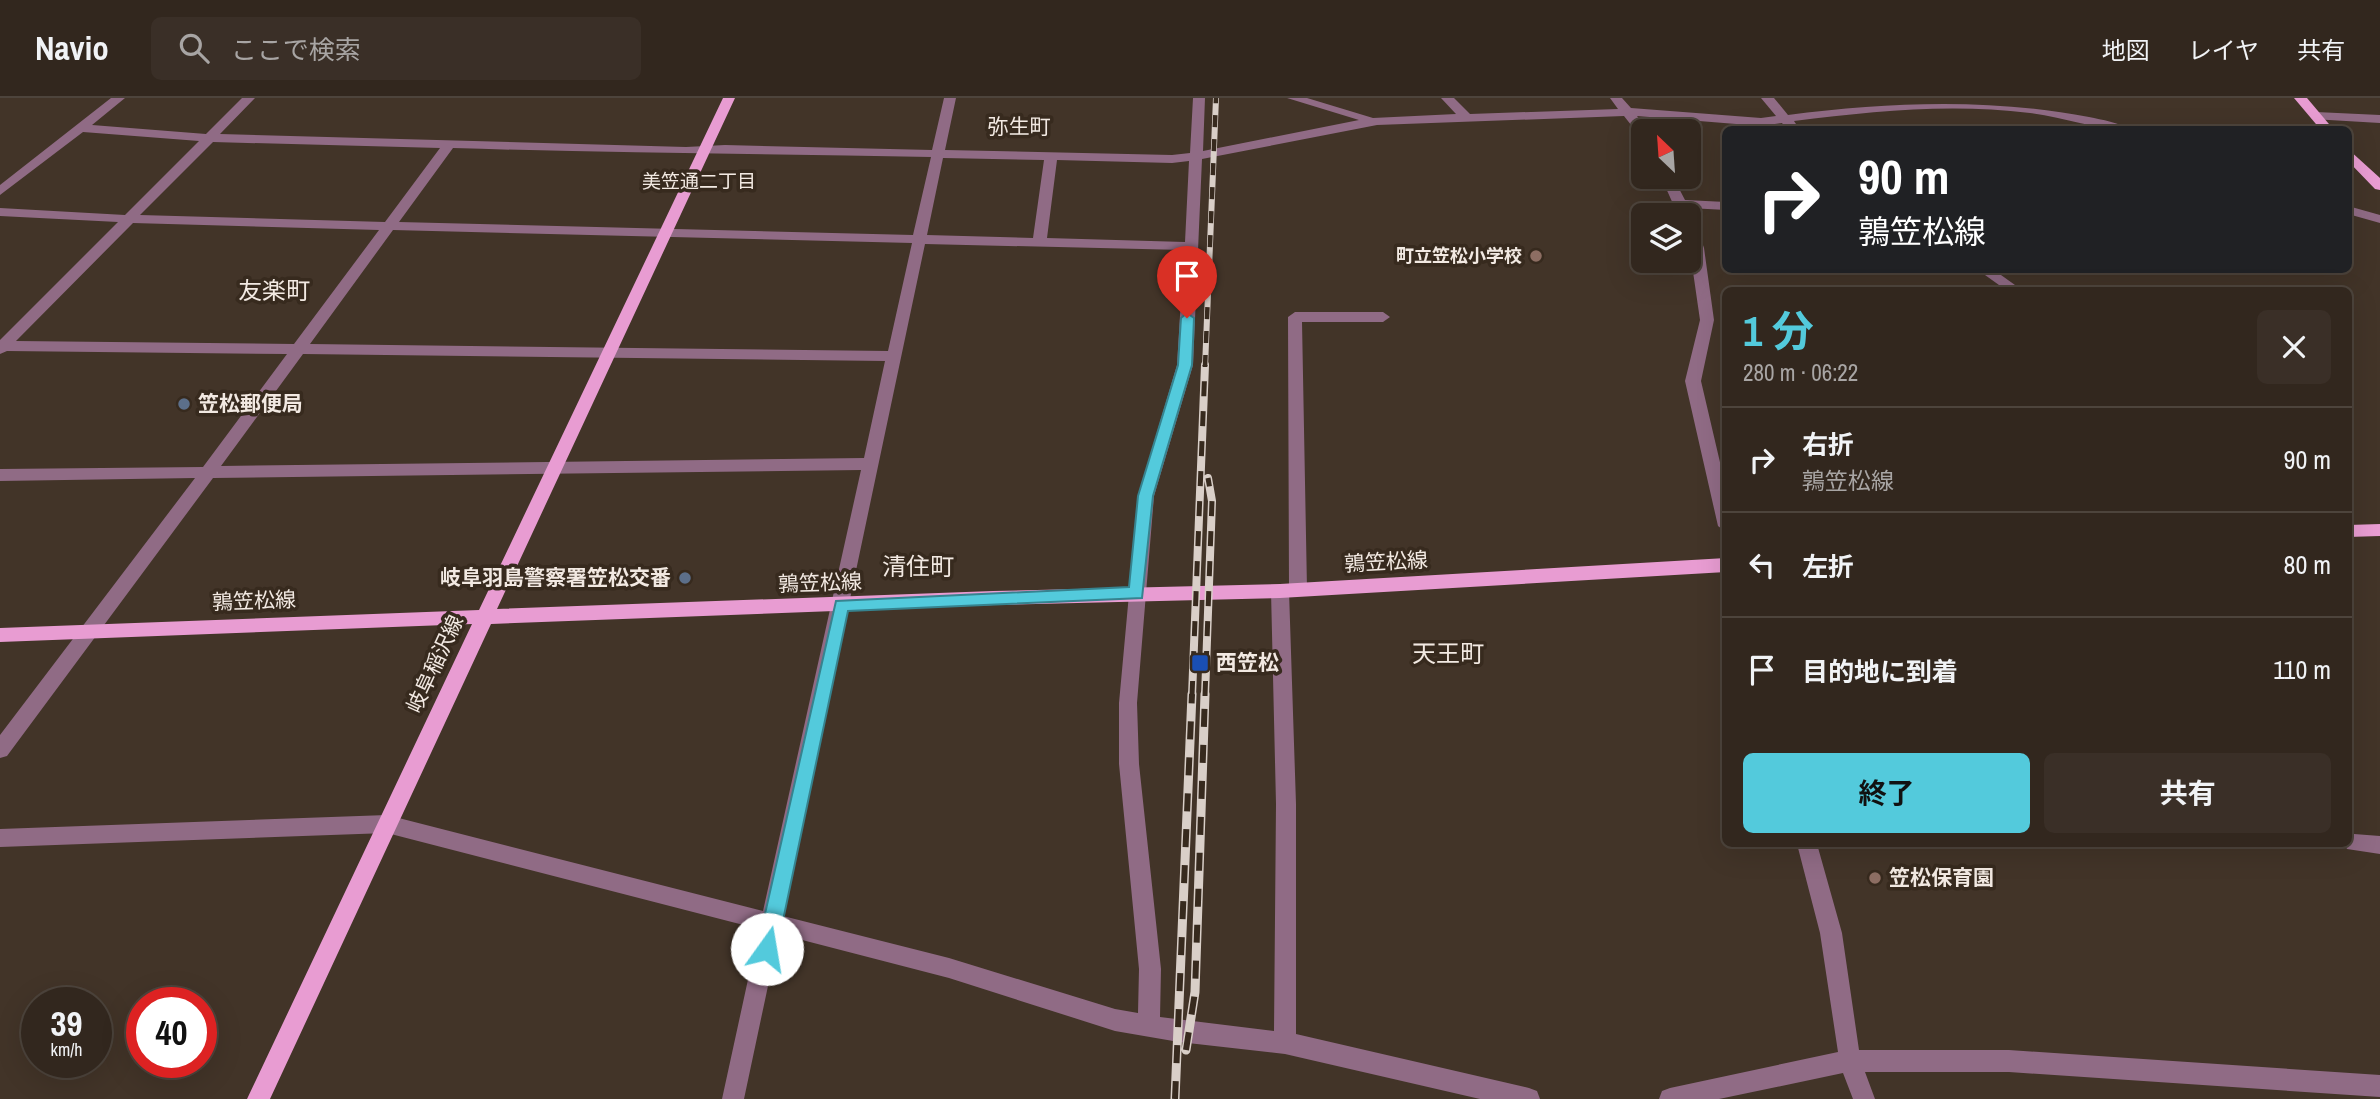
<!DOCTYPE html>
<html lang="ja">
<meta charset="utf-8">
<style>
:root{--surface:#32271e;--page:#3a2f27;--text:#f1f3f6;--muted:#a8a5a4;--line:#4d443c;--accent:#53cadc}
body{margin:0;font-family:"Archivo Narrow","Noto Sans JP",sans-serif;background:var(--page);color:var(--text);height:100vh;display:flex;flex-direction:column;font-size:26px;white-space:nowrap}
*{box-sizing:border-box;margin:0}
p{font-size:23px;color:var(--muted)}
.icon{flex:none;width:38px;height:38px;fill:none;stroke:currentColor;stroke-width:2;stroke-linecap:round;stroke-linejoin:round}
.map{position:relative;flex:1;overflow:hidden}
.sheet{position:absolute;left:1722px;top:189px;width:630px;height:560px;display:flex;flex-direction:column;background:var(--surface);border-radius:10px;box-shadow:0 7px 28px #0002,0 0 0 2px var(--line)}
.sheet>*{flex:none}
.guide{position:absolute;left:1722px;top:28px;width:630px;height:147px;border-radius:10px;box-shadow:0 7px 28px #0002,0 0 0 2px var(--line);background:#202124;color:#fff;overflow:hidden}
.needle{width:46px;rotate:335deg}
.controls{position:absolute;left:1631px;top:21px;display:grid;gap:14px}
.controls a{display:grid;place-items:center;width:70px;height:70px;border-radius:10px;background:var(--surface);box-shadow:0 7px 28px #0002,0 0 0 2px var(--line);font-size:35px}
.speed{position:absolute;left:21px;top:889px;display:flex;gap:14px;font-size:35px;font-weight:700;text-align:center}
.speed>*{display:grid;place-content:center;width:91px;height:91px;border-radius:50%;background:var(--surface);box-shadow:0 7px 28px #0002,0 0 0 2px var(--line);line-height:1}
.speed small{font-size:18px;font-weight:400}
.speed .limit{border:10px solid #d22;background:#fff;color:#111}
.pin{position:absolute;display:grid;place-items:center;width:60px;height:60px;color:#fff;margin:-72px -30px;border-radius:50% 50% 50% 0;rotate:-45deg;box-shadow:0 0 7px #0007}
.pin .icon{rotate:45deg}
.me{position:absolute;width:77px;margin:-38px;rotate:13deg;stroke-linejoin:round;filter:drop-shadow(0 0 5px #0008)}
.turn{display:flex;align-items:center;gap:24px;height:147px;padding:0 21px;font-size:32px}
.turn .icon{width:91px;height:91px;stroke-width:2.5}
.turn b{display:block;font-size:49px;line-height:60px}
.round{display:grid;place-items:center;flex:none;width:74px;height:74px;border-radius:10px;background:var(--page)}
.summary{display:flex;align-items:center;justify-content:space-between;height:119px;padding:0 21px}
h1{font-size:42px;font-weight:700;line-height:52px;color:var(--accent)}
.primary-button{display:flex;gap:14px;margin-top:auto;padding:14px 21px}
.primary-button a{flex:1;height:80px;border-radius:10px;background:var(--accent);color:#111;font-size:28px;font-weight:700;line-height:80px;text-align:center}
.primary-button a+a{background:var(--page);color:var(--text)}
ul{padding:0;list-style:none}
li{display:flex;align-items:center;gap:21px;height:105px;padding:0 21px;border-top:2px solid var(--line)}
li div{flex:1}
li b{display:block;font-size:26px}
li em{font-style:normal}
header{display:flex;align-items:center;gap:42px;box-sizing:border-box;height:98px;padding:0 35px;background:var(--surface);border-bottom:2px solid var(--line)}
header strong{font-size:33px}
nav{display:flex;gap:38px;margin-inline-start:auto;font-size:24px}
.search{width:490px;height:63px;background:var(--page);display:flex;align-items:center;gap:18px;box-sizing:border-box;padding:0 24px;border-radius:10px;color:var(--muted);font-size:26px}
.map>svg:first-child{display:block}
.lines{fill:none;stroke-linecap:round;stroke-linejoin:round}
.minor{fill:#906b85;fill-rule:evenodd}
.major{fill:#e89cd2;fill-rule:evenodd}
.rail-far2-casing{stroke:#d9cfc8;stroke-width:6}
.rail-far1-casing{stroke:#d9cfc8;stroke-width:8}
.rail-casing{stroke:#d9cfc8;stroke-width:9}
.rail-far2{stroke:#372a1e;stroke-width:4.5;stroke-dasharray:12;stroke-linecap:butt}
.rail-far1{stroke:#372a1e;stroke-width:5;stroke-dasharray:15;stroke-linecap:butt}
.rail{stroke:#372a1e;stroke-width:6;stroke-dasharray:18;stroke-linecap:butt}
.route{fill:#53cadc;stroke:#36838f;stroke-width:2}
.education-dot{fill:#8d6e63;stroke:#372a1e;stroke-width:2.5}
.service-dot{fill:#5c6f8a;stroke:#372a1e;stroke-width:2.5}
.transit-dot{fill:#1a4fb4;stroke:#372a1e;stroke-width:2.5}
.labels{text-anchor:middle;stroke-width:7;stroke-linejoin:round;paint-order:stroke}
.far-poi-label{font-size:18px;font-weight:bold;fill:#f2e9e2;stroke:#372a1e;text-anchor:end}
.far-neighbourhood-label{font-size:19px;fill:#f2e9e2;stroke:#372a1e}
.far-quarter-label{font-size:21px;fill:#f2e9e2;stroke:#372a1e}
.poi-label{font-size:21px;font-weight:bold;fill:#f2e9e2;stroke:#372a1e;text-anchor:start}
.street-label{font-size:21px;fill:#f2e9e2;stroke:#372a1e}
.quarter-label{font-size:24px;fill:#f2e9e2;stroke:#372a1e}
</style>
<header>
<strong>Navio</strong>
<div class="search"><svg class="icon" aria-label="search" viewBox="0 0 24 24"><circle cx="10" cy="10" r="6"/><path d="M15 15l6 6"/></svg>ここで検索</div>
<nav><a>地図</a><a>レイヤ</a><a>共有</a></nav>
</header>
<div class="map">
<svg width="2380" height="1001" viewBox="0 0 2380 1001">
<rect width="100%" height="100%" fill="#423428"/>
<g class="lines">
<path class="minor" d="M111,0H125L92,27L206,36L242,0H255L220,36L686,49L725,47L932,52L944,0H956L945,52L1172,57L1190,55L1193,0H1205L1203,53L1359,22L1287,0H1307L1373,20L1456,16L1441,0H1454L1470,16L1618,11L1610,0H1622L1631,10L1761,20L1776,18L1761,0H1774L1788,17C1888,4 1990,0 2089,19C2102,22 2119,24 2130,32C2096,32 2064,19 2030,15C1950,5 1873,13 1794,23L1798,29L1797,32H1787L1782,25L1761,28L1637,18L1649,33H1643V38L1639,37L1624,18L1377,27L1202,61L1193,267L1154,398L1137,605L1139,666L1161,871L1160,919L1274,933L1276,706L1271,493L1274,488H1286L1289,493L1296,706V936L1529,990L1537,993L1540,1001H1480L1285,956L1179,944L1115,933L949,880L779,836L744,1001H722L759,831L387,735L0,749V731L387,717L763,813L861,372L213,380L7,658L0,660V637L195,380L0,383V371L203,369L287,256L7,253L0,256V242L118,124L0,118V110L125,117L199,43L83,34L0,97V87ZM213,44L440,50L385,124L140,117ZM453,50C612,55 771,56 931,59L913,137L399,124ZM943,60L1044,62L1033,140L927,137ZM1057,62L1172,65L1189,63L1185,144L1047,140ZM133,125L379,132L294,246L16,243ZM393,132L912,145L888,253L310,246ZM925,146L1184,152L1177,267L1138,398L1119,605V666L1139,871L1138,915L1115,911L949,860L783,818ZM303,256L885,263L864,360L221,368Z
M2316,14L2380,17V25L2312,21L2310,18Z
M1661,79H1673L1685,102L1726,104V112L1689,110L1692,117L1690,120L1689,117H1678Z
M2348,108L2380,117V125L2348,116Z
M1689,123L1696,127L1704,150L1714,222L1701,283L1726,390V434L1718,428L1685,283L1700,222L1689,146Z
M1978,172H1994L2022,192H2006Z
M1295,214H1383L1390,219L1383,224H1302L1307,491L1304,496H1292L1289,491L1288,219Z
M2354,736L2380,738V756L2347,751L2344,746H2348V738Z
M1797,746H1817L1842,835L1859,952H2009L2380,977V999L2009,974H1865L1875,1001H1853L1843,975L1719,1001H1659L1662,993L1670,990L1838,954L1820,835Z"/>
<path class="major" d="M723,0H735L497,511L993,493L1280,486L1726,460V474L1280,500L993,507L491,526L270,1001H247L472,526L0,544V530L479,512Z
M2294,0H2307L2334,32H2321Z
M2348,51L2380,80V92L2375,91L2348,63Z
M2380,426V438L2348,439V427Z"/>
<defs>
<path id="rail-far2" d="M1205,269L1216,0"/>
<path id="rail-far1" d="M1192,598L1205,267
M1205,598L1212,403L1208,380"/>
<path id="rail" d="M1186,952L1195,894L1205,596
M1175,1001L1192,596"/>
</defs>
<use href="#rail-far2" class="rail-far2-casing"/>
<use href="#rail-far1" class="rail-far1-casing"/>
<use href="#rail" class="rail-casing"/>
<use href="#rail-far2" class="rail-far2"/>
<use href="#rail-far1" class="rail-far1"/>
<use href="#rail" class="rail"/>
</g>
<path class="route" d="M1187,215L1194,220L1192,267L1153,398L1142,500L848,513L777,851L774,858L767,860L760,858L757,851L836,503L1129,489L1138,398L1178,267L1181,220Z"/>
<g class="education-dot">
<circle cx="1536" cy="158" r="7"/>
<circle cx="1875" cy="780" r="7"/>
</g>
<g class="service-dot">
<circle cx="184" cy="306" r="7"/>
<circle cx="685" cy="480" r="7"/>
</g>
<rect class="transit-dot" x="1191" y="556" width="18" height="18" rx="3.5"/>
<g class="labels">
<g class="far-poi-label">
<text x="1522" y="164">町立笠松小学校</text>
</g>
<g class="far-neighbourhood-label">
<text x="699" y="90">美笠通二丁目</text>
</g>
<g class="far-quarter-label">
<text x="1019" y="36">弥生町</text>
</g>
<g class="poi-label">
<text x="198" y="313">笠松郵便局</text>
<text x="671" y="487" text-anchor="end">岐阜羽島警察署笠松交番</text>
<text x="1216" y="572">西笠松</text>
<text x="1889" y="787">笠松保育園</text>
</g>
<g class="street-label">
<text transform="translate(1386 464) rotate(-3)" y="7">鶉笠松線</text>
<text transform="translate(820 485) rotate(-2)" y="7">鶉笠松線</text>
<text transform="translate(254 503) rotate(-2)" y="7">鶉笠松線</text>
<text transform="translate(435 566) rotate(-65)" y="7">岐阜稲沢線</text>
</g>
<g class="quarter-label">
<text x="274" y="201">友楽町</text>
<text x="918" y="477">清住町</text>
<text x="1448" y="564">天王町</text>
</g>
</g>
</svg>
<div class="controls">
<a><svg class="needle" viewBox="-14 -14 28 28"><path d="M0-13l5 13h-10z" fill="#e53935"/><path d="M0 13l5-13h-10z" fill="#a8a5a4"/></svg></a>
<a><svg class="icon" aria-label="layers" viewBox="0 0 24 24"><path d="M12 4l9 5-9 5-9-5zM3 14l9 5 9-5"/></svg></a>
</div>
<div class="speed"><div>39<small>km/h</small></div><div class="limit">40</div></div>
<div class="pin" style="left:1187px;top:220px;background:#d93025"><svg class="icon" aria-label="arrive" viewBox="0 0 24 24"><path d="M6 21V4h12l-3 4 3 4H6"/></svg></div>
<svg class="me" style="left:767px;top:851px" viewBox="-20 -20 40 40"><circle r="19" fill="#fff"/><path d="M0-13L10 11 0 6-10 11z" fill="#53cadc"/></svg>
<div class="guide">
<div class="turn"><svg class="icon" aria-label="right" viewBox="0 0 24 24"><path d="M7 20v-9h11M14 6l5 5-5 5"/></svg><div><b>90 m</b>鶉笠松線</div></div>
</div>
<section class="sheet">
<div class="summary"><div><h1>1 分</h1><p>280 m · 06:22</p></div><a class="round"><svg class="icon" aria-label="close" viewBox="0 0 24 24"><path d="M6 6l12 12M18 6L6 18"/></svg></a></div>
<ul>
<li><svg class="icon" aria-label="right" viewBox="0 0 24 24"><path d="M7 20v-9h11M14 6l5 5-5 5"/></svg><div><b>右折</b><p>鶉笠松線</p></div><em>90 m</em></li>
<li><svg class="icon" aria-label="left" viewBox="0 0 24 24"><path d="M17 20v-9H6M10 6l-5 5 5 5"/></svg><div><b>左折</b></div><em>80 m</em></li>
<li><svg class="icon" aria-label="arrive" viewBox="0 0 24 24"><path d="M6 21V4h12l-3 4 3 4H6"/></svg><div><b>目的地に到着</b></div><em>110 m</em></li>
</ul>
<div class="primary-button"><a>終了</a><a>共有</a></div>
</section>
</div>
